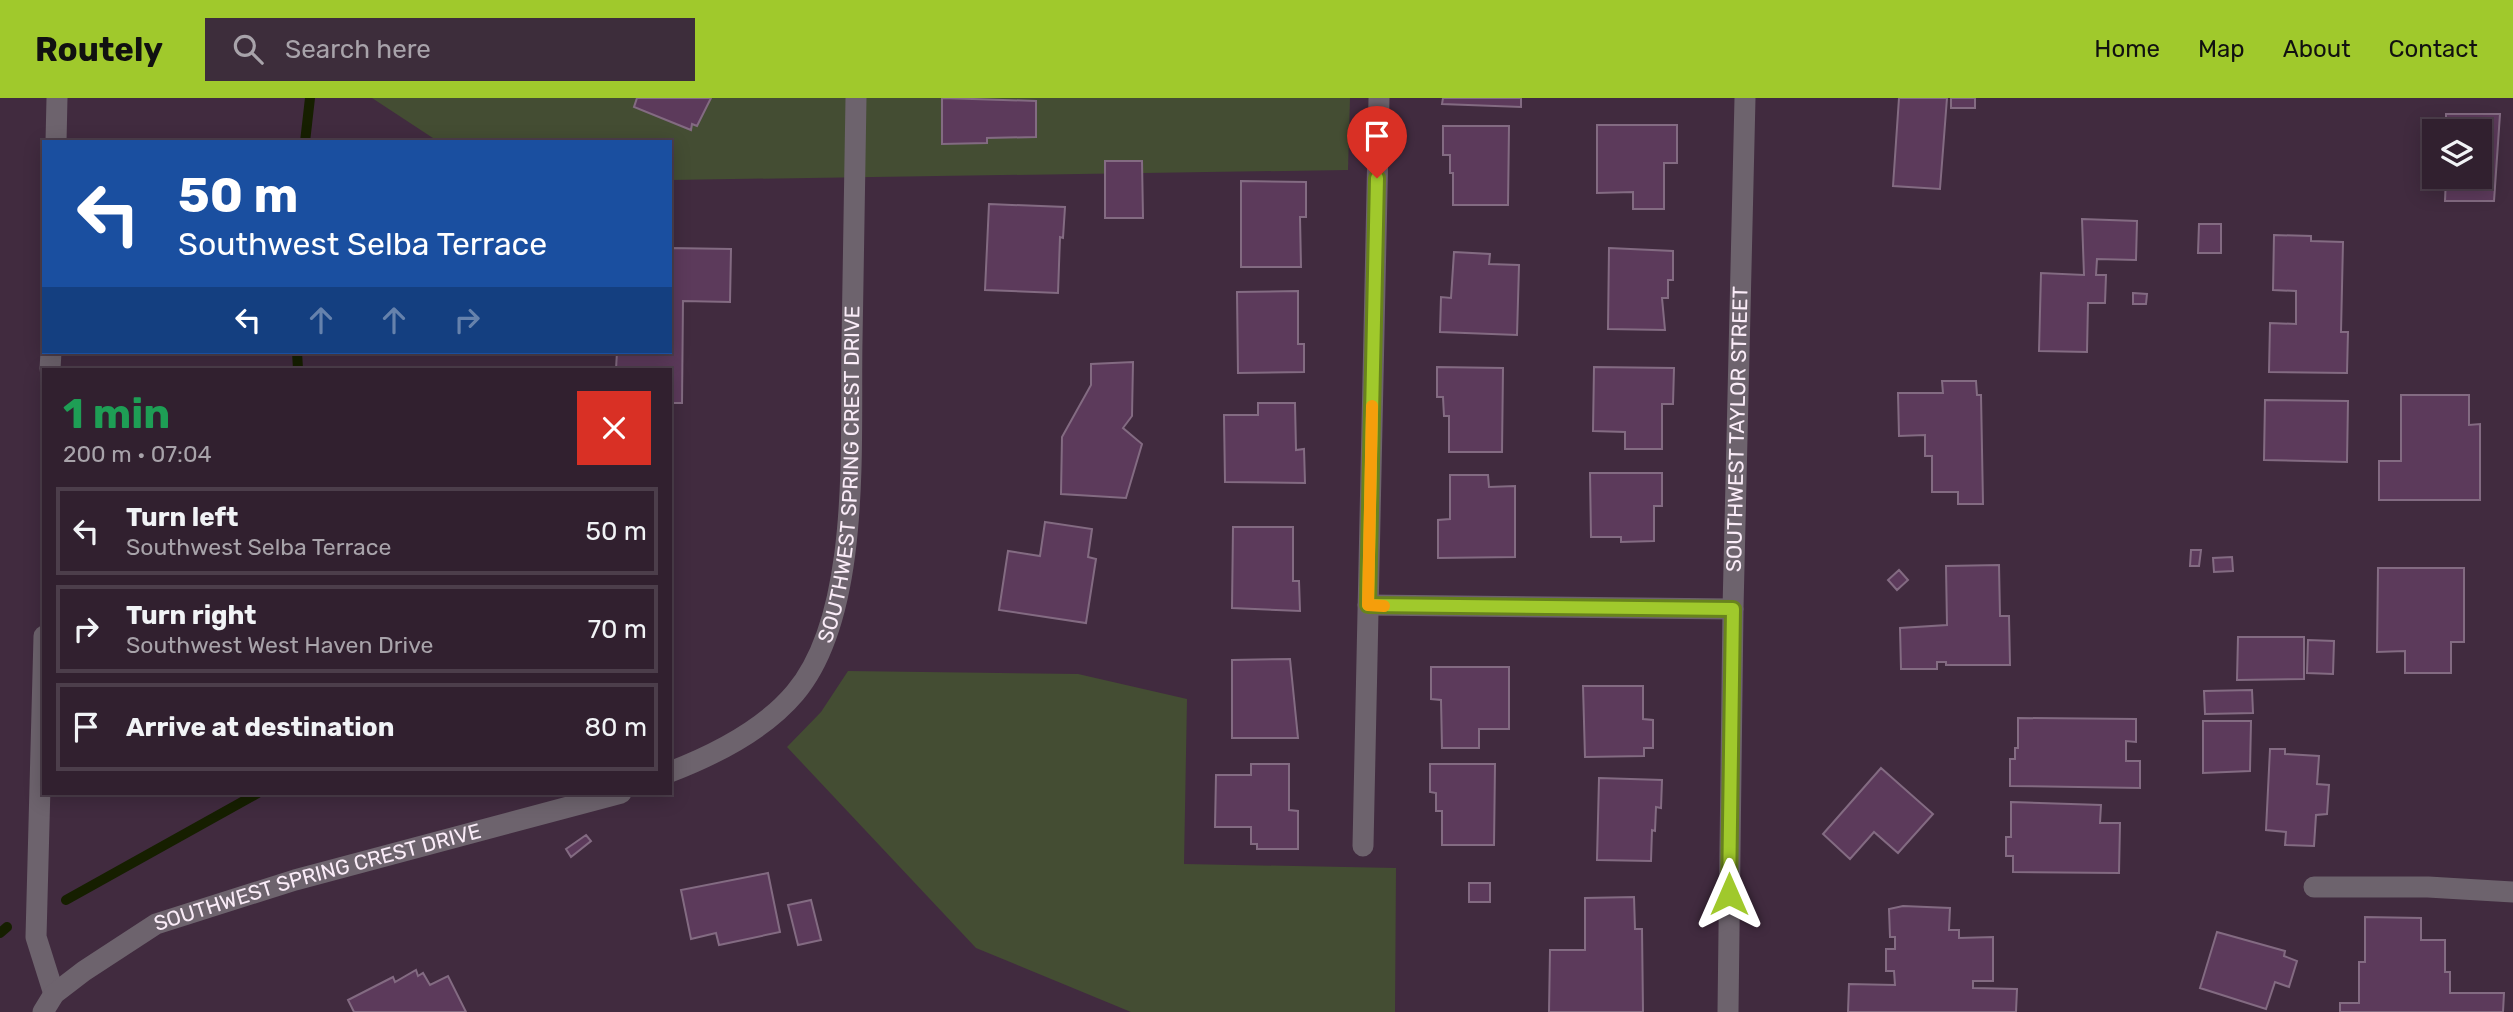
<!DOCTYPE html>
<meta charset="utf-8">
<style>
:root{--surface:#31202f;--page:#3d2d3b;--text:#f1f3f6;--muted:#a8a3aa;--line:#4c3e4b;--accent:#a0c92c}
body{margin:0;font-family:Rubik,sans-serif;background:var(--page);color:var(--text);height:100vh;display:flex;flex-direction:column;font-size:26px;white-space:nowrap}
*{box-sizing:border-box;margin:0}
p{font-size:23px;color:var(--muted)}
.icon{flex:none;width:38px;height:38px;fill:none;stroke:currentColor;stroke-width:2;stroke-linecap:round;stroke-linejoin:round}
.map{position:relative;flex:1;overflow:hidden}
.side{position:absolute;left:42px;top:270px;width:630px;height:427px;display:flex;flex-direction:column;background:var(--surface);border-radius:0px;box-shadow:0 4px 18px #0003,0 0 0 2px var(--line)}
.side>*{flex:none}
.hud{position:absolute;left:42px;top:42px;width:630px;height:214px;border-radius:0px;box-shadow:0 4px 18px #0003,0 0 0 2px var(--line);background:#1a4fa0;color:#fff;overflow:hidden}
.tools{position:absolute;left:2422px;top:21px;display:grid;gap:14px}
.tools a{display:grid;place-items:center;width:70px;height:70px;border-radius:0px;background:var(--surface);box-shadow:0 4px 18px #0003,0 0 0 2px var(--line);font-size:35px}
.pin{position:absolute;display:grid;place-items:center;width:60px;height:60px;color:#fff;margin:-72px -30px;border-radius:50% 50% 50% 0;rotate:-45deg;box-shadow:0 0 7px #0007}
.pin .icon{rotate:45deg}
.me{position:absolute;width:77px;margin:-38px;rotate:0deg;stroke-linejoin:round;filter:drop-shadow(0 0 5px #0008)}
.turn{display:flex;align-items:center;gap:24px;height:147px;padding:0 21px;font-size:32px}
.turn .icon{width:91px;height:91px;stroke-width:2.5}
.turn b{display:block;font-size:49px;line-height:60px}
.lanes{display:flex;align-items:center;height:66px;padding:0 21px;background:#0003;justify-content:center;gap:35px;direction:ltr}
.lanes .off{opacity:.35}
.round{display:grid;place-items:center;flex:none;width:74px;height:74px;border-radius:0px;background:var(--page)}
.overview{display:flex;align-items:center;justify-content:space-between;height:119px;padding:0 21px}
h1{font-size:42px;font-weight:700;line-height:52px;color:#1e9e55}
ul{padding:0;list-style:none}
li{display:flex;align-items:center;gap:21px;height:88px;margin:0 14px 10px;padding:0 7px;border:4px solid var(--line);border-radius:0px}
li div{flex:1}
li b{display:block;font-size:26px}
li em{font-style:normal}
header{display:flex;align-items:center;gap:42px;box-sizing:border-box;height:98px;padding:0 35px;background:var(--accent);color:#111}
header strong{font-size:33px}
nav{display:flex;gap:38px;margin-inline-start:auto;font-size:24px}
.search{width:490px;height:63px;background:var(--page);display:flex;align-items:center;gap:18px;box-sizing:border-box;padding:0 24px;border-radius:0px;color:var(--muted);font-size:26px}
.map>svg:first-child{display:block}
.green{fill:#444d33}
.lines{fill:none;stroke-linecap:round;stroke-linejoin:round}
.stream{stroke:#161f00;stroke-width:10}
.building{fill:#5c3a5b;stroke:#836b82;stroke-width:2}
.lane{stroke:#6d636d;stroke-width:21}
.street{stroke:#6d636d;stroke-width:21}
.route-casing{stroke:#68831d;stroke-width:18}
.route{stroke:#a0c92c;stroke-width:12}
.slow{stroke:#f59e0b;stroke-width:12}
.labels{text-anchor:middle;stroke-width:7;stroke-linejoin:round;paint-order:stroke}
.street-label{font-size:21px;fill:#faecf8;stroke:#211821}
</style>
<header>
<strong>Routely</strong>
<div class="search"><svg class="icon" aria-label="search" viewBox="0 0 24 24"><circle cx="10" cy="10" r="6"/><path d="M15 15l6 6"/></svg>Search here</div>
<nav><a>Home</a><a>Map</a><a>About</a><a>Contact</a></nav>
</header>
<div class="map">
<svg width="2513" height="914" viewBox="0 0 2513 914">
<rect width="100%" height="100%" fill="#412b3f"/>
<path class="green" d="M372,0H1350L1348,72L670,82V44H439Z
M848,573L1078,576L1187,601L1184,766L1396,770L1395,914H1131L976,850L787,649L821,614Z"/>
<g class="lines">
<path class="stream" d="M305,44L310,0
M297,254L298,271
M66,802L258,695
M0,835L7,829"/>
</g>
<path class="building" d="M637,0H711L697,28L692,26L691,32L634,9Z
M942,0L1036,3V39L987,40V45L942,46Z
M1443,0H1521V9L1442,6Z
M1899,0H1947L1940,91L1893,88Z
M1951,0H1975V10H1951Z
M2446,16H2500L2494,103H2445L2446,79H2480V33H2446Z
M1597,27H1677V65H1664V111H1633V94L1597,95Z
M1443,28H1509L1508,107H1453V75H1450V57H1443Z
M1105,63H1142L1143,120H1105Z
M1241,83L1306,84V119H1300L1301,169H1241Z
M989,106L1065,109L1063,140L1060,139L1058,195L985,192Z
M2082,121L2137,123L2136,162L2097,161L2096,177H2106L2105,205H2088L2087,254L2039,253L2041,175L2084,177Z
M2199,126H2221V155H2198Z
M2274,137L2311,138V143L2343,144L2341,234H2348L2347,275L2269,274L2270,225L2296,226V193L2273,192Z
M670,150L731,151L730,204L683,203L682,305H670V271H616L617,254H670Z
M1609,150L1673,153V182H1668V200H1662L1665,232L1608,231Z
M1454,154L1490,156L1489,166L1519,167L1517,237L1440,234L1441,199L1451,200Z
M1298,193V246H1304V274L1238,275L1237,194Z
M2133,195L2147,196L2146,206H2133Z
M1133,264L1132,318L1123,330L1142,346L1126,400L1061,396L1062,339L1091,287V266Z
M1437,269L1503,270L1502,354H1449V318H1444L1443,299H1437Z
M1594,269L1674,270L1673,306H1662V351H1625V334L1593,333Z
M1942,283H1976L1977,297H1981L1983,406H1958V394H1932V358H1925V337L1899,338L1898,295H1943Z
M2401,297H2469V327L2480,326V402H2379V363H2401Z
M2265,302L2348,303L2347,364L2264,362Z
M1258,305H1295L1296,352L1304,351L1305,385L1225,384L1224,317H1258Z
M1590,375H1662V408H1654V443L1621,444V439H1591Z
M1450,377H1488L1489,389L1515,388V459L1438,460V422L1450,421Z
M1045,424L1092,431L1088,459L1096,461L1086,525L999,512L1008,453L1040,458Z
M1233,429H1293V483H1299L1300,513L1232,510Z
M2191,452H2201L2199,468H2190Z
M2232,459L2233,473L2214,474L2213,460Z
M1999,467L2000,518H2009L2010,567H1946V564H1937V571H1901L1900,530L1947,527L1946,468Z
M2378,470H2464V544H2451V575H2405V553L2377,554Z
M1899,472L1908,482L1897,492L1888,482Z
M2238,539H2304V581L2237,582Z
M2308,542L2334,543L2333,576L2307,575Z
M1290,561L1298,640H1232V562Z
M1431,569H1509V631H1479V650H1442L1441,602L1431,601Z
M1583,588H1643V621L1653,622V650H1644V658L1585,659Z
M2252,592L2253,615L2205,616L2204,593Z
M2018,620L2136,621V644L2126,643V663H2140V690L2010,688V661H2015V650H2018Z
M2203,623H2251L2250,673L2203,675Z
M2270,651H2285V656L2319,658L2317,686L2329,687L2327,716L2316,717L2314,748L2285,747L2286,734L2266,732Z
M1251,666H1289V712L1298,713V751H1257V746H1251V729H1215L1216,677H1251Z
M1430,666H1495L1494,747H1442V713H1436V695L1430,694Z
M1881,670L1933,716L1898,755L1874,734L1850,761L1823,736Z
M1599,680L1662,682L1661,710L1656,709L1655,733L1652,732L1651,763L1597,762Z
M2011,704L2101,707L2100,725H2120L2119,775L2013,774V758H2006V739H2011Z
M586,737L591,743L571,759L566,751Z
M768,775L780,834L719,847L716,835L691,841L681,792Z
M1469,785H1490V804H1469Z
M1634,799L1635,831H1642L1643,914H1549L1550,852H1585V800Z
M811,802L821,842L798,847L788,807Z
M1903,808L1950,810L1949,832H1959V840L1993,839V883H1973V890L2017,891L2016,914H1848L1849,886L1895,887L1894,873H1886V851H1895V839H1890L1889,811Z
M2365,819L2421,820V842H2445V874H2450V895H2504L2503,914H2340V905H2359V864H2365Z
M2217,834L2285,853L2284,858L2297,863L2289,889L2275,884L2266,911L2200,890Z
M416,872L418,878L423,875L430,887L448,878L466,914H354L348,902L393,879L395,884Z"/>
<g class="lines">
<path class="lane" d="M2314,789H2428L2513,794"/>
<g class="street">
<path d="M56,44L57,0"/>
<path d="M50,271L51,254"/>
<path d="M1368,507L1733,511"/>
<path d="M44,538L36,839L54,896"/>
<path id="s1" d="M670,674C714,657 764,632 795,595C862,516 850,343 852,244C853,163 855,81 856,0"/>
<path d="M1363,748L1379,0"/>
<path id="s2" d="M43,914L54,896L84,873L156,826L295,782L621,695"/>
<path id="s3" d="M1728,914L1733,511L1745,0"/>
</g>
</g>
<g class="lines">
<defs>
<path id="route" d="M1377,80L1368,507L1733,511L1729,796"/>
</defs>
<use href="#route" class="route-casing"/>
<use href="#route" class="route"/>
<path class="slow" d="M1372,308L1368,507L1384,508"/>
</g>
<g class="labels">
<g class="street-label">
<text dy="7" stroke="none"><textPath href="#s3" startOffset="583">SOUTHWEST TAYLOR STREET</textPath></text>
<text dy="7" stroke="none"><textPath href="#s1" startOffset="378">SOUTHWEST SPRING CREST DRIVE</textPath></text>
<text dy="7" stroke="none"><textPath href="#s2" startOffset="313">SOUTHWEST SPRING CREST DRIVE</textPath></text>
</g>
</g>
</svg>
<div class="tools">
<a><svg class="icon" aria-label="layers" viewBox="0 0 24 24"><path d="M12 4l9 5-9 5-9-5zM3 14l9 5 9-5"/></svg></a>
</div>
<div class="pin" style="left:1377px;top:80px;background:#d93025"><svg class="icon" aria-label="arrive" viewBox="0 0 24 24"><path d="M6 21V4h12l-3 4 3 4H6"/></svg></div>
<svg class="me" style="left:1729px;top:796px" viewBox="-20 -20 40 40"><path d="M0-17L14 15 0 8-14 15z" fill="#a0c92c" stroke="#fff" stroke-width="4"/></svg>
<div class="hud">
<div class="turn"><svg class="icon" aria-label="left" viewBox="0 0 24 24"><path d="M17 20v-9H6M10 6l-5 5 5 5"/></svg><div><b>50 m</b>Southwest Selba Terrace</div></div>
<div class="lanes"><svg class="icon" aria-label="left" viewBox="0 0 24 24"><path d="M17 20v-9H6M10 6l-5 5 5 5"/></svg><svg class="icon off" aria-label="ahead" viewBox="0 0 24 24"><path d="M12 20V5M6 11l6-6 6 6"/></svg><svg class="icon off" aria-label="ahead" viewBox="0 0 24 24"><path d="M12 20V5M6 11l6-6 6 6"/></svg><svg class="icon off" aria-label="right" viewBox="0 0 24 24"><path d="M7 20v-9h11M14 6l5 5-5 5"/></svg></div>
</div>
<section class="side">
<div class="overview"><div><h1>1 min</h1><p>200 m · 07:04</p></div><a class="round" style="background:#d93025;color:#fff"><svg class="icon" aria-label="close" viewBox="0 0 24 24"><path d="M6 6l12 12M18 6L6 18"/></svg></a></div>
<ul>
<li><svg class="icon" aria-label="left" viewBox="0 0 24 24"><path d="M17 20v-9H6M10 6l-5 5 5 5"/></svg><div><b>Turn left</b><p>Southwest Selba Terrace</p></div><em>50 m</em></li>
<li><svg class="icon" aria-label="right" viewBox="0 0 24 24"><path d="M7 20v-9h11M14 6l5 5-5 5"/></svg><div><b>Turn right</b><p>Southwest West Haven Drive</p></div><em>70 m</em></li>
<li><svg class="icon" aria-label="arrive" viewBox="0 0 24 24"><path d="M6 21V4h12l-3 4 3 4H6"/></svg><div><b>Arrive at destination</b></div><em>80 m</em></li>
</ul>
</section>
</div>
